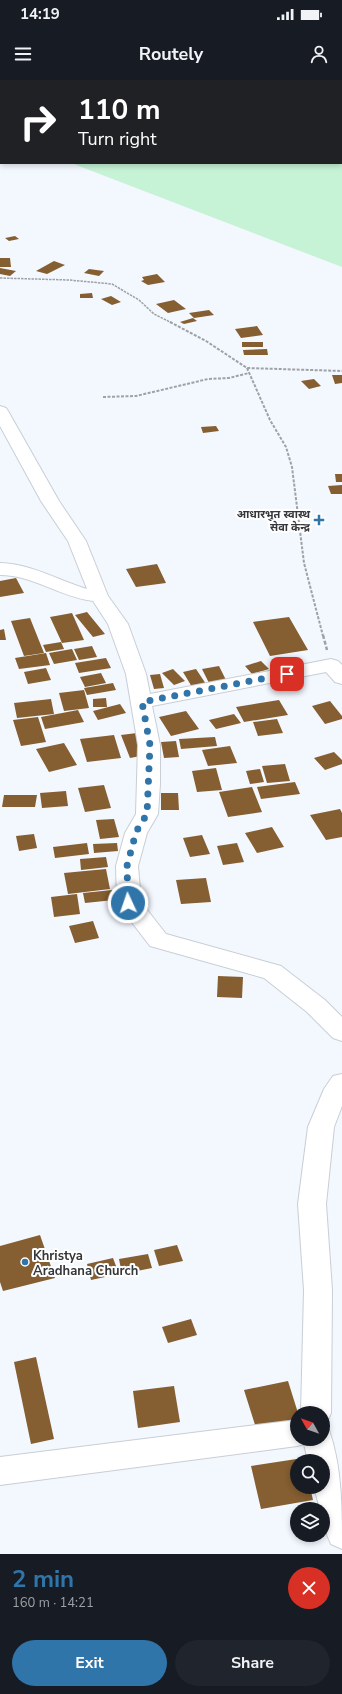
<!DOCTYPE html>
<meta charset="utf-8">
<style>
:root{--surface:#171b24;--page:#20242c;--text:#f1f3f6;--muted:#9ea1a6;--accent:#3075aa}
body{margin:0;font-family:"Nunito Sans","Noto Sans Devanagari",sans-serif;background:var(--page);color:var(--text);height:100vh;display:flex;flex-direction:column;font-size:15px;white-space:nowrap}
*{box-sizing:border-box;margin:0}
p{font-size:13px;color:var(--muted)}
.icon{flex:none;width:22px;height:22px;fill:none;stroke:currentColor;stroke-width:2;stroke-linecap:round;stroke-linejoin:round}
.map{position:relative;height:1474px;overflow:hidden}
.sheet{display:flex;flex-direction:column;background:var(--surface);flex:1}
.sheet>*{flex:none}
.banner{position:absolute;left:0px;top:0px;width:342px;height:84px;box-shadow:0 2px 6px #0003;background:#202124;color:#fff;overflow:hidden}
.needle{width:26px;rotate:310deg}
.controls{position:absolute;left:290px;top:1326px;display:grid;gap:8px}
.controls a{display:grid;place-items:center;width:40px;height:40px;border-radius:50%;background:var(--surface);box-shadow:0 2px 6px #0003;font-size:20px}
.pin{position:absolute;display:grid;place-items:center;width:34px;height:34px;color:#fff;margin:-17px;border-radius:8px;box-shadow:0 2px 6px #0006}
.me{position:absolute;width:44px;margin:-22px;rotate:357deg;stroke-linejoin:round;filter:drop-shadow(0 0 3px #0008)}
.turn{display:flex;align-items:center;gap:14px;height:84px;padding:0 12px;font-size:18px}
.turn .icon{width:52px;height:52px;stroke-width:2.5}
.turn b{display:block;font-size:28px;line-height:34px}
.round{display:grid;place-items:center;flex:none;width:42px;height:42px;border-radius:21px;background:var(--page)}
.summary{display:flex;align-items:center;justify-content:space-between;height:68px;padding:0 12px}
h1{font-size:24px;font-weight:700;line-height:30px;color:var(--accent)}
.button{display:flex;gap:8px;margin-top:auto;padding:8px 12px}
.button a{flex:1;height:46px;border-radius:24px;background:var(--accent);color:#fff;font-size:16px;font-weight:700;line-height:46px;text-align:center}
.button a+a{background:var(--page);color:var(--text)}
.status{display:flex;justify-content:space-between;align-items:center;height:28px;padding:0 20px;background:var(--surface);direction:ltr}
.status svg{height:11px;fill:currentColor}
header{display:flex;justify-content:space-between;align-items:center;height:52px;padding:0 12px;background:var(--surface);font-size:18px;font-weight:700}
.map>svg:first-child{display:block}
.green{fill:#c6f2d6}
.building{fill:#855e31}
.lines{fill:none;stroke-linecap:round;stroke-linejoin:round}
.minor-casing{stroke:#c9ced6;stroke-width:2}
.path-far2{stroke:#9ea2a7;stroke-width:1.5;stroke-dasharray:2.5 1;stroke-linecap:butt}
.path-far1{stroke:#9ea2a7;stroke-width:2;stroke-dasharray:3 1.5;stroke-linecap:butt}
.path{stroke:#9ea2a7;stroke-width:2.5;stroke-dasharray:4 2;stroke-linecap:butt}
.minor{fill:#fff;fill-rule:evenodd}
.route{stroke:#3075aa;stroke-width:7;stroke-dasharray:0 12.6}
.poi-dot{fill:#3075aa;stroke:#fff;stroke-width:1.5}
.labels{text-anchor:middle;stroke-width:4;stroke-linejoin:round;paint-order:stroke}
.poi-label{font-size:11px;font-weight:bold;fill:#35373b;stroke:#fff;text-anchor:end}
.near-poi-label{font-size:13px;font-weight:bold;fill:#35373b;stroke:#fff;text-anchor:start}
</style>
<div class="status"><b>14:19</b><svg viewBox="0 0 49 12"><path d="M0 12V9h3v3zM5 12V6h3v6zM10 12V3h3v9zM15 12V0h3v12zM26 1h20v11H26zM47 4h2v5h-2z"/></svg></div>
<header><svg class="icon" aria-label="menu" viewBox="0 0 24 24"><path d="M4 6h16M4 12h16M4 18h16"/></svg>Routely<svg class="icon" aria-label="person" viewBox="0 0 24 24"><circle cx="12" cy="8" r="4"/><path d="M4 21q1-7 8-7t8 7"/></svg></header>
<div class="map">
<svg width="342" height="1474" viewBox="0 0 342 1474">
<rect width="100%" height="100%" fill="#f3f7fe"/>
<path class="green" d="M314,0H342V187L71,83H341V1H313Z"/>
<path class="building" d="M15,156L19,159L9,161L5,158Z
M0,178H10L11,187H0Z
M54,181L65,185L47,194L36,191Z
M0,188L16,191L10,196L0,194Z
M89,189L104,191L99,196L84,193Z
M157,194L165,202L148,205L141,201L144,200L142,197Z
M92,213L93,218H80V214Z
M111,216L121,222L112,225L101,219Z
M174,220L186,229L168,233L156,224Z
M209,230L214,235L194,238L189,233Z
M193,238L197,241L184,244L180,242Z
M257,246L263,255L241,258L235,249Z
M242,262H263V267H242Z
M267,269L268,275H244L243,270Z
M332,295H342V303L335,304Z
M314,299L321,306L309,309L301,301Z
M216,346L219,351L203,353L201,347Z
M335,394H342V402H336Z
M342,405V414H331L328,406Z
M157,484L166,503L136,507L126,489Z
M16,498L24,513L0,517V501Z
M87,532L105,554L93,557L75,535Z
M72,533L84,560L62,563L50,537Z
M289,537L308,570L270,576L253,542Z
M30,538L44,573L24,576L11,541Z
M4,549L6,560H0V550Z
M61,562L64,569L46,572L43,565Z
M92,566L97,577L79,580L74,569Z
M72,569L77,580L54,584L49,573Z
M46,573L50,585L19,589L15,578Z
M106,578L111,588L79,593L75,583Z
M261,581L269,589L252,594L245,586Z
M219,586L226,600L209,603L202,589Z
M46,588L51,600L28,604L24,592Z
M173,589L185,601L174,605L162,593Z
M196,589L206,604L192,607L183,592Z
M101,593L106,603L85,607L80,597Z
M160,594L164,608L154,609L150,595Z
M113,603L116,610L87,615L84,608Z
M84,610L89,628L64,631L59,613Z
M106,618L107,627H93V619Z
M51,619L54,634L17,638L14,623Z
M279,620L288,635L244,642L236,627Z
M330,621L342,636V639L325,644L312,626Z
M120,624L126,633L98,640L93,631Z
M78,630L84,642L45,649L41,637Z
M186,631L199,649L171,656L159,637Z
M234,634L241,643L216,649L209,640Z
M38,637L46,662L21,666L13,640Z
M277,639L283,653L258,656L253,642Z
M137,653L146,675L130,678L121,655Z
M114,655L121,678L87,682L80,659Z
M215,657L217,666L181,669L179,659Z
M176,661L179,677L164,678L161,662Z
M64,663L77,685L49,692L36,669Z
M230,666L237,683L208,686L202,670Z
M334,672L342,680V684L325,690L314,678Z
M285,684L290,701L267,703L262,686Z
M216,688L222,710L197,712L192,691Z
M260,689L264,702L250,704L246,691Z
M295,702L300,714L261,719L257,707Z
M104,705L111,728L85,732L78,708Z
M252,707L262,732L228,737L219,712Z
M66,711L68,726L42,728L40,713Z
M161,713H178L179,730H161Z
M4,715H37L35,727H2Z
M340,729L342,733V757L326,760L310,735Z
M114,739L119,757L100,759L96,740Z
M272,747L284,767L257,773L245,753Z
M34,754L37,768L19,771L16,756Z
M202,755L210,774L190,777L183,758Z
M87,763L89,774L55,778L53,767Z
M117,763L118,771L94,773L93,764Z
M237,763L244,782L223,785L217,766Z
M106,777L108,787L81,790L80,779Z
M106,789L110,809L68,814L64,793Z
M206,798L211,822L181,824L176,800Z
M112,810L114,820L85,823L83,813Z
M77,814L80,834L54,837L51,817Z
M93,841L99,858L75,863L69,846Z
M218,896L243,897L242,918L217,917Z
M40,1155L55,1198L3,1211L0,1202V1166Z
M177,1165L183,1181L159,1186L154,1170Z
M148,1174L152,1188L122,1194L119,1179Z
M113,1178L119,1194L91,1200L87,1184Z
M191,1239L197,1255L168,1263L162,1247Z
M36,1277L54,1359L31,1364L14,1282Z
M288,1301L298,1333H297V1340L256,1348L244,1310Z
M174,1306L180,1342L138,1348L133,1311Z
M303,1378V1381H297V1407H310L313,1420L261,1429L251,1386Z"/>
<g class="lines">
<defs>
<path id="minor" d="M0,326L6,328L8,331L59,421L86,461L108,516L128,544L146,594L150,614L331,579L338,581L342,585V604L335,602L326,592L152,626L160,665V704L158,734L147,753L138,786L141,822L166,854L281,886L325,920L342,937V961L333,958L307,932L264,898L150,866L117,823L116,786L125,753L136,734L138,665L126,594L108,544L93,521C60,517 33,495 0,495V483C32,484 57,500 87,509L68,461L41,421L0,346Z
M342,994V1026L334,1047L326,1124L332,1210L331,1333L327,1342L323,1344V1333H301L304,1210L298,1124L308,1047L324,1009L333,996Z
M297,1340V1359H323V1347L329,1350C342,1387 342,1428 342,1469L331,1464C325,1452 323,1442 323,1429H320L314,1407H323V1381H308L304,1364L297,1366L0,1405V1377Z"/>
</defs>
<use href="#minor" class="minor-casing"/>
<path class="path-far2" d="M65,1L71,0
M0,198L69,200L112,204L139,220L154,234L172,243"/>
<path class="path-far1" d="M170,242L206,261L247,288L342,291
M247,288L270,340L286,367L292,387L304,483L323,556
M103,317L136,316L208,299L229,298L249,293"/>
<path class="path" d="M323,555L327,570"/>
<use href="#minor" class="minor"/>
</g>
<g class="lines">
<path class="route" d="M128,823L127,786L136,752L147,734L150,665L142,622L287,594"/>
</g>
<g class="poi-dot">
<path d="M317 434h4v4h4v4h-4v4h-4v-4h-4v-4h4z"/>
<circle cx="25" cy="1182" r="4"/>
</g>
<g class="labels">
<g class="poi-label">
<text x="310" y="438">आधारभुत स्वास्थ<tspan x="310" dy="13">सेवा केन्द्र</tspan></text>
</g>
<g class="near-poi-label">
<text x="33" y="1180">Khristya<tspan x="33" dy="15">Aradhana Church</tspan></text>
</g>
</g>
</svg>
<div class="controls">
<a><svg class="needle" viewBox="-14 -14 28 28"><path d="M0-13l5 13h-10z" fill="#e53935"/><path d="M0 13l5-13h-10z" fill="#9ea1a6"/></svg></a>
<a><svg class="icon" aria-label="search" viewBox="0 0 24 24"><circle cx="10" cy="10" r="6"/><path d="M15 15l6 6"/></svg></a>
<a><svg class="icon" aria-label="layers" viewBox="0 0 24 24"><path d="M12 4l9 5-9 5-9-5zM3 14l9 5 9-5"/></svg></a>
</div>
<div class="pin" style="left:287px;top:594px;background:#d93025"><svg class="icon" aria-label="arrive" viewBox="0 0 24 24"><path d="M6 21V4h12l-3 4 3 4H6"/></svg></div>
<svg class="me" style="left:128px;top:823px" viewBox="-20 -20 40 40"><circle r="17" fill="#3075aa" stroke="#fff" stroke-width="3"/><path d="M0-11L8 9 0 5-8 9z" fill="#fff"/></svg>
<div class="banner">
<div class="turn"><svg class="icon" aria-label="right" viewBox="0 0 24 24"><path d="M7 20v-9h11M14 6l5 5-5 5"/></svg><div><b>110 m</b>Turn right</div></div>
</div>
</div>
<section class="sheet">
<div class="summary"><div><h1>2 min</h1><p>160 m · 14:21</p></div><a class="round" style="background:#d93025;color:#fff"><svg class="icon" aria-label="close" viewBox="0 0 24 24"><path d="M6 6l12 12M18 6L6 18"/></svg></a></div>
<div class="button"><a>Exit</a><a>Share</a></div>
</section>
